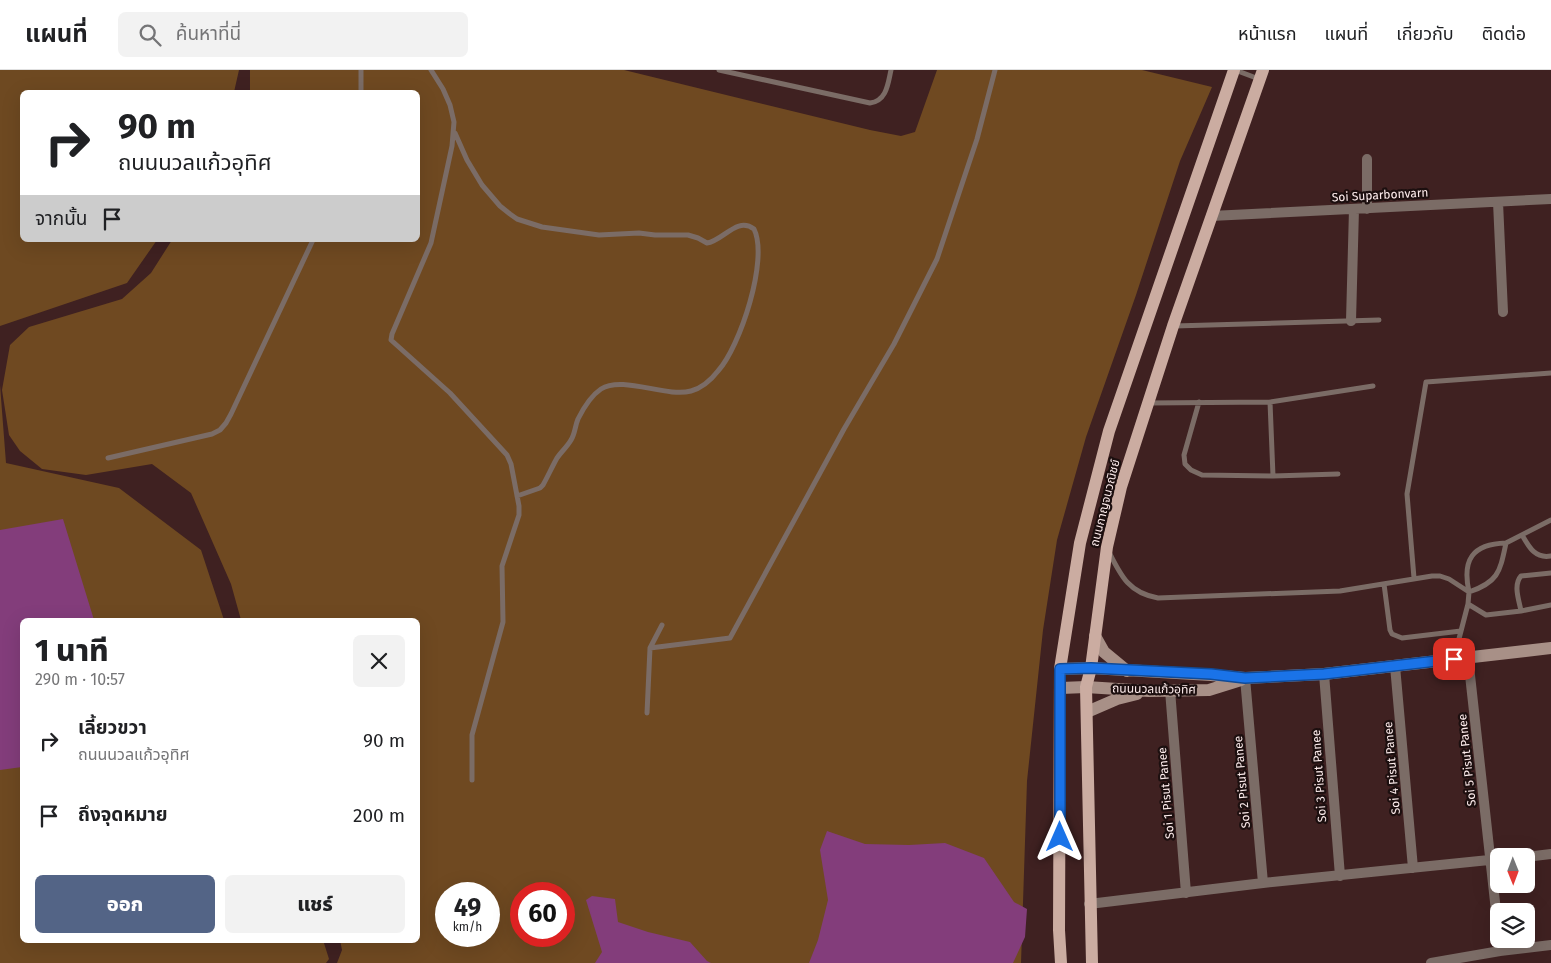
<!DOCTYPE html>
<html lang="th">
<meta charset="utf-8">
<style>
:root{--surface:#fff;--page:#f2f2f2;--text:#202124;--muted:#757577;--line:#e0e0e0;--accent:#536486}
body{margin:0;font-family:"Fira Sans","Noto Sans Thai",sans-serif;background:var(--page);color:var(--text);height:100vh;display:flex;flex-direction:column;font-size:19px;white-space:nowrap}
*{box-sizing:border-box;margin:0}
p{font-size:16px;color:var(--muted)}
.icon{flex:none;width:28px;height:28px;fill:none;stroke:currentColor;stroke-width:2;stroke-linecap:round;stroke-linejoin:round}
.map{position:relative;flex:1;overflow:hidden}
.details{position:absolute;left:20px;top:548px;width:400px;height:325px;display:flex;flex-direction:column;background:var(--surface);border-radius:8px;box-shadow:0 5px 20px #0002}
.details>*{flex:none}
.guide{position:absolute;left:20px;top:20px;width:400px;height:152px;border-radius:8px;box-shadow:0 5px 20px #0002;background:#fff;color:var(--text);overflow:hidden}
.needle{width:32px;rotate:179deg}
.buttons{position:absolute;left:1490px;top:778px;display:grid;gap:10px}
.buttons a{display:grid;place-items:center;width:45px;height:45px;border-radius:8px;background:var(--surface);box-shadow:0 5px 20px #0002;font-size:25px}
.speed{position:absolute;left:435px;top:812px;display:flex;gap:10px;font-size:25px;font-weight:700;text-align:center}
.speed>*{display:grid;place-content:center;width:65px;height:65px;border-radius:50%;background:var(--surface);box-shadow:0 5px 20px #0002;line-height:1}
.speed small{font-size:12px;font-weight:400}
.speed .limit{border:8px solid #d22;background:#fff;color:#111}
.pin{position:absolute;display:grid;place-items:center;width:42px;height:42px;color:#fff;margin:-21px;border-radius:10px;box-shadow:0 2px 8px #0006}
.me{position:absolute;width:55px;margin:-28px;rotate:0deg;stroke-linejoin:round;filter:drop-shadow(0 0 4px #0008)}
.turn{display:flex;align-items:center;gap:18px;height:105px;padding:0 15px;font-size:22px}
.turn .icon{width:65px;height:65px;stroke-width:2.5}
.turn b{display:block;font-size:35px;line-height:42px}
.then{display:flex;align-items:center;height:48px;padding:0 15px;background:#0003;gap:10px;font-size:19px}
.round{display:grid;place-items:center;flex:none;width:52px;height:52px;border-radius:8px;background:var(--page)}
.head{display:flex;align-items:center;justify-content:space-between;height:85px;padding:0 15px}
h1{font-size:30px;font-weight:800;line-height:38px}
.primary-button{display:flex;gap:10px;margin-top:auto;padding:10px 15px}
.primary-button a{flex:1;height:58px;border-radius:8px;background:var(--accent);color:#fff;font-size:20px;font-weight:800;line-height:58px;text-align:center}
.primary-button a+a{background:var(--page);color:var(--text)}
ul{padding:0;list-style:none}
li{display:flex;align-items:center;gap:15px;height:75px;padding:0 15px}
li div{flex:1}
li b{display:block;font-size:19px}
li em{font-style:normal}
header{display:flex;align-items:center;gap:30px;box-sizing:border-box;height:70px;padding:0 25px;background:var(--surface);border-bottom:1px solid var(--line)}
header strong{font-size:24px}
nav{display:flex;gap:28px;margin-inline-start:auto;font-size:18px}
.search{width:350px;height:45px;background:var(--page);display:flex;align-items:center;gap:12px;box-sizing:border-box;padding:0 18px;border-radius:8px;color:var(--muted);font-size:19px}
.map>svg:first-child{display:block}
.green{fill:#6f4921;fill-rule:evenodd}
.forest{fill:#6e4921}
.water{fill:#833d7b}
.lines{fill:none;stroke-linecap:round;stroke-linejoin:round}
.lane{stroke:#7b6c66;stroke-width:5}
.street{stroke:#7b6c66;stroke-width:10}
.secondary{stroke:#a89087;stroke-width:12}
.primary{stroke:#cbaca1;stroke-width:12}
.route-casing{stroke:#114b97;stroke-width:12}
.route{stroke:#1a73e8;stroke-width:9}
.labels{text-anchor:middle;stroke-width:4.5;stroke-linejoin:round;paint-order:stroke}
.street-label{font-size:12px;fill:#feeded;stroke:#1c0f0f}
</style>
<header>
<strong>แผนที่</strong>
<div class="search"><svg class="icon" aria-label="search" viewBox="0 0 24 24"><circle cx="10" cy="10" r="6"/><path d="M15 15l6 6"/></svg>ค้นหาที่นี่</div>
<nav><a>หน้าแรก</a><a>แผนที่</a><a>เกี่ยวกับ</a><a>ติดต่อ</a></nav>
</header>
<div class="map">
<svg width="1551" height="893" viewBox="0 0 1551 893">
<rect width="100%" height="100%" fill="#3f2121"/>
<path class="green" d="M250,0H624L870,60L901,66L915,62L937,0H1142L1212,17L1180,91L1136,225L1086,367L1057,470L1043,560L1027,711L1021,893H337L342,880L340,870H418V550H241L231,514L191,423L152,394L86,405L42,399L20,381L9,365L2,320L10,275L29,257L122,229L151,203L172,170H418V22H250ZM446,824H489V866H446ZM521,824H564V866H521Z"/>
<path class="forest" d="M0,0H239L234,22H22V170H157L127,213L0,256Z
M0,315L6,393L119,418L201,480L224,550H22V870H323L329,889L326,893H0Z"/>
<path class="water" d="M63,449L94,550H22V697L0,700V460Z
M827,761L865,774L909,775L945,773L984,788L1014,832L1027,839L1025,867L1013,893H809L818,870L828,830L820,780Z
M592,826L615,829L618,852L648,862L690,872L707,891L711,893H595L602,882L586,830Z"/>
<g class="lines">
<path class="lane" d="M361,0V22
M431,0L443,19L450,35L454,52L452,76L431,173L392,264L391,270L450,323L507,385L511,394L519,436V445L502,496L503,552L472,665V710
M719,0L870,33C887,31 888,13 891,0
M1235,0L1259,9
M455,63L467,90L482,115L500,136L510,144L517,149L542,157L599,165L639,163L655,165H688L698,168L707,173C723,171 737,146 754,159C769,189 740,277 718,301C711,310 702,318 691,321C666,328 623,305 601,319C592,325 583,339 578,349C575,356 575,364 571,370C567,377 561,382 557,388C552,397 548,406 543,415L540,418L517,426
M1174,256L1379,250
M1199,332L1184,385L1185,394L1191,400L1202,405L1273,406L1338,404
M1270,332L1273,406
M1149,333L1270,332L1373,316
M108,388L212,364L220,360L226,353L231,344L313,170
M1522,465C1529,477 1535,489 1551,486
M1506,473C1500,501 1499,512 1469,522C1462,490 1472,474 1506,473Z
M1506,473L1551,450
M1109,482C1121,506 1129,523 1158,528L1340,521L1432,506H1440L1449,509L1469,522L1468,534L1454,588
M1414,508L1407,424L1426,312L1551,303
M1384,514L1390,560L1392,564L1402,568L1461,561
M1468,534L1486,545L1521,541L1551,535
M1521,541C1519,530 1513,515 1521,506L1551,503
M650,578L730,568L844,359L894,274L937,189L977,69L995,0
M647,643L650,578L662,555"/>
<path class="street" d="M1498,132L1503,242
M1367,139V89
M1211,146L1551,129
M1351,251L1354,139
M1468,587L1499,868
M1395,596L1413,798
M1324,604L1340,806
M1245,608L1263,813
M1170,620L1186,823
M1526,787L1551,784
M1089,834L1263,813L1499,789
M1431,893L1500,881L1551,875"/>
<path class="secondary" d="M1095,566L1104,582L1127,601
M1060,599L1091,598L1211,605L1245,608L1324,604L1551,578
M1061,618L1086,617L1149,621L1209,620L1241,610
M1087,642L1117,629L1137,624"/>
<path class="primary" d="M1061,893L1059,860L1060,599L1080,473L1109,361L1234,0
M1092,893L1086,617L1091,598L1107,477L1121,417L1173,256L1263,0"/>
</g>
<g class="lines">
<defs>
<path id="route" d="M1060,767V599L1091,598L1211,604L1245,608L1324,604L1454,589"/>
</defs>
<use href="#route" class="route-casing"/>
<use href="#route" class="route"/>
</g>
<g class="labels">
<g class="street-label">
<text transform="translate(1380 125) rotate(-3)" y="4">Soi Suparbonvarn</text>
<text transform="translate(1105 433) rotate(-76)" y="4">ถนนกาญจนวณิชย์</text>
<text transform="translate(1154 619) rotate(1)" y="4">ถนนนวลแก้วอุทิศ</text>
<text transform="translate(1467 690) rotate(-96)" y="4">Soi 5 Pisut Panee</text>
<text transform="translate(1392 698) rotate(-95)" y="4">Soi 4 Pisut Panee</text>
<text transform="translate(1319 706) rotate(-94)" y="4">Soi 3 Pisut Panee</text>
<text transform="translate(1242 712) rotate(-95)" y="4">Soi 2 Pisut Panee</text>
<text transform="translate(1166 723) rotate(-95)" y="4">Soi 1 Pisut Panee</text>
</g>
</g>
</svg>
<div class="buttons">
<a><svg class="needle" viewBox="-14 -14 28 28"><path d="M0-13l5 13h-10z" fill="#e53935"/><path d="M0 13l5-13h-10z" fill="#757577"/></svg></a>
<a><svg class="icon" aria-label="layers" viewBox="0 0 24 24"><path d="M12 4l9 5-9 5-9-5zM3 14l9 5 9-5"/></svg></a>
</div>
<div class="speed"><div>49<small>km/h</small></div><div class="limit">60</div></div>
<div class="pin" style="left:1454px;top:589px;background:#d93025"><svg class="icon" aria-label="arrive" viewBox="0 0 24 24"><path d="M6 21V4h12l-3 4 3 4H6"/></svg></div>
<svg class="me" style="left:1060px;top:767px" viewBox="-20 -20 40 40"><path d="M0-17L14 15 0 8-14 15z" fill="#1a73e8" stroke="#fff" stroke-width="4"/></svg>
<div class="guide">
<div class="turn"><svg class="icon" aria-label="right" viewBox="0 0 24 24"><path d="M7 20v-9h11M14 6l5 5-5 5"/></svg><div><b>90 m</b>ถนนนวลแก้วอุทิศ</div></div>
<div class="then">จากนั้น<svg class="icon" aria-label="arrive" viewBox="0 0 24 24"><path d="M6 21V4h12l-3 4 3 4H6"/></svg></div>
</div>
<section class="details">
<div class="head"><div><h1>1 นาที</h1><p>290 m · 10:57</p></div><a class="round"><svg class="icon" aria-label="close" viewBox="0 0 24 24"><path d="M6 6l12 12M18 6L6 18"/></svg></a></div>
<ul>
<li><svg class="icon" aria-label="right" viewBox="0 0 24 24"><path d="M7 20v-9h11M14 6l5 5-5 5"/></svg><div><b>เลี้ยวขวา</b><p>ถนนนวลแก้วอุทิศ</p></div><em>90 m</em></li>
<li><svg class="icon" aria-label="arrive" viewBox="0 0 24 24"><path d="M6 21V4h12l-3 4 3 4H6"/></svg><div><b>ถึงจุดหมาย</b></div><em>200 m</em></li>
</ul>
<div class="primary-button"><a>ออก</a><a>แชร์</a></div>
</section>
</div>
